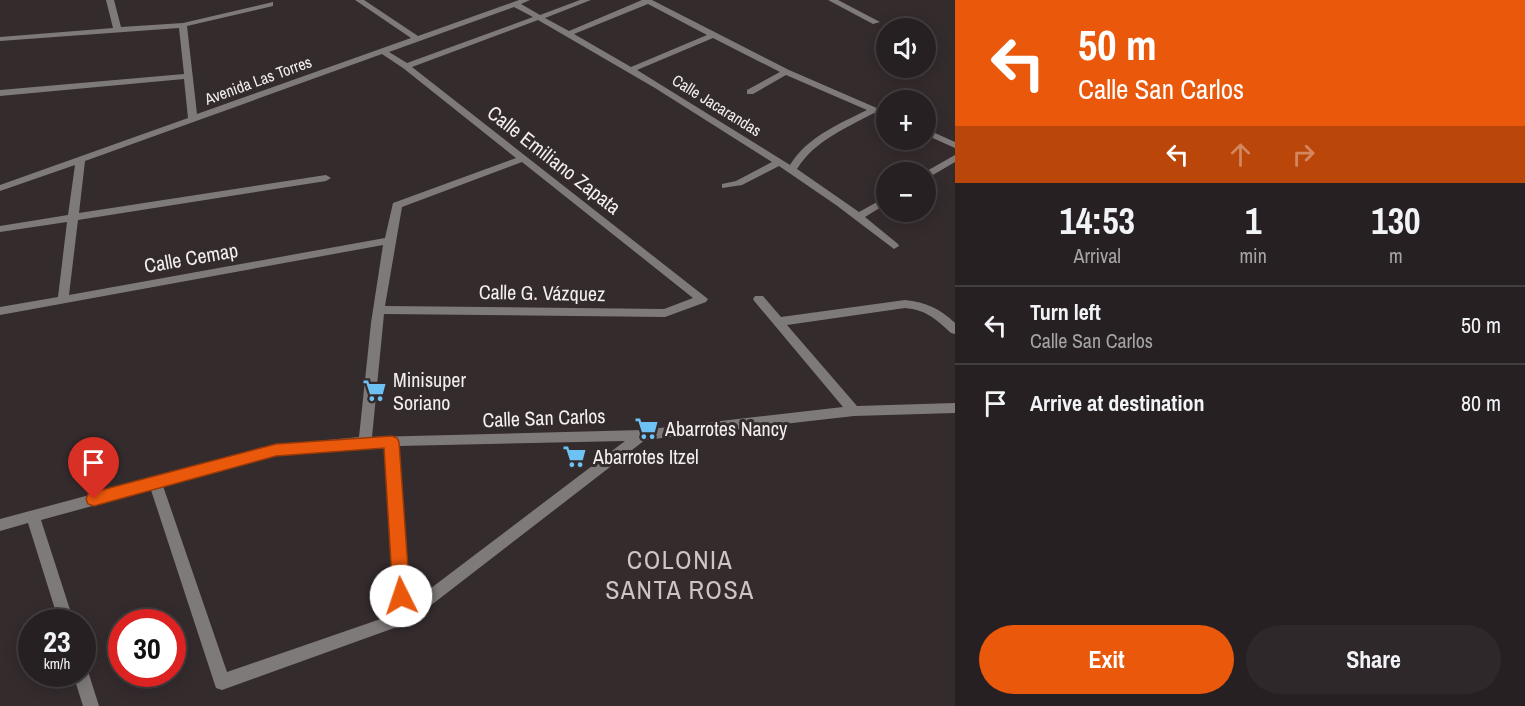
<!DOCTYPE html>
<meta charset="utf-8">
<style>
:root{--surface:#272022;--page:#2f282a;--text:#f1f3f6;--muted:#a4a3a5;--line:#433e40;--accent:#ea580c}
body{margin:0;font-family:"Archivo Narrow",sans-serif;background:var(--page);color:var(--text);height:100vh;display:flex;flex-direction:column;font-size:22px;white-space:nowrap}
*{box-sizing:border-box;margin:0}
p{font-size:20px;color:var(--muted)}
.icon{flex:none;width:33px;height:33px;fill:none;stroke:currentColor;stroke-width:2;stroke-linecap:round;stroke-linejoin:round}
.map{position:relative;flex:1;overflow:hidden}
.sheet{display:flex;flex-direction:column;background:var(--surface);width:570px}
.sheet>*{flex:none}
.guide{background:#ea580c;color:#fff;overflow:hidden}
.controls{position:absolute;left:876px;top:18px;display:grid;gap:12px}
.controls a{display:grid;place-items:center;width:60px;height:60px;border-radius:50%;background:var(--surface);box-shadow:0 3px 15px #0003,0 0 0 2px var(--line);font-size:30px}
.speed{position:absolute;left:18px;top:609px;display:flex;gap:12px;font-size:30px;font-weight:700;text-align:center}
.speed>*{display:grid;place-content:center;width:78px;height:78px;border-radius:50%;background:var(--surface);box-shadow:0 3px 15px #0003,0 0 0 2px var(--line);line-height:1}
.speed small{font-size:15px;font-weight:400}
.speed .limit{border:9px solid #d22;background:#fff;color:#111}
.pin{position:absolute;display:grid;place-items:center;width:51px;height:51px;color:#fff;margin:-62px -26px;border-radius:50% 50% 50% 0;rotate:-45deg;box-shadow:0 0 6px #0007}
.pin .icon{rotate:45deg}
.me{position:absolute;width:66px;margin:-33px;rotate:356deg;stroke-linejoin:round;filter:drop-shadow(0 0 4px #0008)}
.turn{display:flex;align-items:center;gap:21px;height:126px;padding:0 24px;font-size:27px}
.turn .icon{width:78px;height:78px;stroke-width:2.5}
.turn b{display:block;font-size:42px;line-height:51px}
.lanes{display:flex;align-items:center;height:57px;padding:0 24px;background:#0003;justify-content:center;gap:30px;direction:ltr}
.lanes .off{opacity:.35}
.eta{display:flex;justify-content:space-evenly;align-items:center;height:102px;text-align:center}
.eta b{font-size:36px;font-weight:800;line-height:42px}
.action{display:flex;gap:12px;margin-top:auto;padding:12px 24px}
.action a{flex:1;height:69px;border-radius:36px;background:var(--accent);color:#fff;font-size:24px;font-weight:800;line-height:69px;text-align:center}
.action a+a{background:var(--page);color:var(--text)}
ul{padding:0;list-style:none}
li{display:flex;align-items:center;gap:18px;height:78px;padding:0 24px;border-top:2px solid var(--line)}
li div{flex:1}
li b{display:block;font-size:22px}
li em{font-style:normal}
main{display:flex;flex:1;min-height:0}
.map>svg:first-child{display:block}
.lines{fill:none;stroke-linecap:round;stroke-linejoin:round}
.minor{fill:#7f7a7a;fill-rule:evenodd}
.route{fill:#ea580c;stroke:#983908;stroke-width:1.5}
.labels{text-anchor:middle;stroke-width:6;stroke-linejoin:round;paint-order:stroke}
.far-street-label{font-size:16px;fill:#f4eeef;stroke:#342b2d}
.street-label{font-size:20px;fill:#f4eeef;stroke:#342b2d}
.poi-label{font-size:20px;fill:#f4eeef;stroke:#342b2d;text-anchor:start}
.near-neighbourhood-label{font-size:26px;letter-spacing:1.5px;fill:#cfc3c5;stroke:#342b2d}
</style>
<main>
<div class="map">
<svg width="955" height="706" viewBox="0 0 955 706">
<rect width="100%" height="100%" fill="#342b2d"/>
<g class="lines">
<path class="minor" d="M106,0H114L121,27L183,23L273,2V6L187,26L197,114L411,38L355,0H364L418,36L519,0H530L521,4L540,15L580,0H591L545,18L569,31L642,0H652L789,70L886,112V118L874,113C846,128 814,141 797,169L859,212L886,197V204L865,217L898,244L899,246L894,249L836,205L779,166L742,185L722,188V184L736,181L772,162L655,88L538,20L412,67L708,299L706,302L665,317L384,314L372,437L642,430L843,407L755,302L753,299L755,296H763L781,317L905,300C926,302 940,309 955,323V334L951,333C936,319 926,310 905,308L787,325L857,406L955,403V413L854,416L645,440L408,623L222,690L216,688L214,682L151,490L41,520L74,622H59L28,523L0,531V519L276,445L359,437L371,323L383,245L0,315V307L58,297L67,222L0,232V226L68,215L75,165L0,191V185L188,118L184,79L0,96V90L184,74L179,28L0,41V37L113,28ZM648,4L707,35L631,67L574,34ZM514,7L533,17L407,63L389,52ZM713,38L780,72L747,90V94H753L786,75L867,110C839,124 807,137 790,165L637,70ZM382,54L403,68L516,158L393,203L385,238L69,295L78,220L326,181L331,178L326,175L79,213L85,161ZM522,162L693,298L664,309L385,306L402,207ZM625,441L410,604L399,446ZM365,447H386L395,614L227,672L163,486L276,455Z
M828,0H838L880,22L873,24Z
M926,129L955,142V148L926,135Z
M955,155V162L926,179L925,172Z
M82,667L87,668L99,706H83L73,674H82Z"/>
</g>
<path class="route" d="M392,436L397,438L399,442L410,596L407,602L401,604L395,602L393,596L384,448L276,456L94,506L88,504L86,499L88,494L94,492L276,444Z"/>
<defs>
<symbol id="supermarket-bare" viewBox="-9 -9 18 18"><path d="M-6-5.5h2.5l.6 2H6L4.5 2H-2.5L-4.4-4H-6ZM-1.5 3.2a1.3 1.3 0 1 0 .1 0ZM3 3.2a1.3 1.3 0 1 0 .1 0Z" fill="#6dc2f3" stroke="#342b2d" stroke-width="2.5" paint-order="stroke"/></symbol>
</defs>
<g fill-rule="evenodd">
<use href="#supermarket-bare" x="358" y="374" width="33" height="33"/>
<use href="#supermarket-bare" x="630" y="412" width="33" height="33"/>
<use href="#supermarket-bare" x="558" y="440" width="33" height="33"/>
</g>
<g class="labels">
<g class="far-street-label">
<text transform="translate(258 80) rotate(-20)" y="6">Avenida Las Torres</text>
<text transform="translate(717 105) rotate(32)" y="6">Calle Jacarandas</text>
</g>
<g class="street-label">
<text transform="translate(554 160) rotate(38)" y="7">Calle Emiliano Zapata</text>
<text transform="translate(191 258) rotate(-10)" y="7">Calle Cemap</text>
<text transform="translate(542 293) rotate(1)" y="7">Calle G. Vázquez</text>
<text transform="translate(544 418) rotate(-2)" y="7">Calle San Carlos</text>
</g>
<g class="poi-label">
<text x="393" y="387">Minisuper<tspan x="393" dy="23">Soriano</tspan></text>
<text x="665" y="436">Abarrotes Nancy</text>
<text x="593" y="464">Abarrotes Itzel</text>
</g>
<g class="near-neighbourhood-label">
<text x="680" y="569">COLONIA<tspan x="680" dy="30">SANTA ROSA</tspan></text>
</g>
</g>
</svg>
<div class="controls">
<a><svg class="icon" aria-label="sound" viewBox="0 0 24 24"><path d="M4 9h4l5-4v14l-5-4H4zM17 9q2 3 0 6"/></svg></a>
<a>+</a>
<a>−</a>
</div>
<div class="speed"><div>23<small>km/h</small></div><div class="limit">30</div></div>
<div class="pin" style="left:94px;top:499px;background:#d93025"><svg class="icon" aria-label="arrive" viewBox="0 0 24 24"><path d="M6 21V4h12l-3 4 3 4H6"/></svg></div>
<svg class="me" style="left:401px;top:596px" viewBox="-20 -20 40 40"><circle r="19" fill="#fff"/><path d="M0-13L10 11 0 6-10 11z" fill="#ea580c"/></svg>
</div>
<section class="sheet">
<div class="guide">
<div class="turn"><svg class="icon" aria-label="left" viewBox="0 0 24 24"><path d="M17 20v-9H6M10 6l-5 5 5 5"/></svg><div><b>50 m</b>Calle San Carlos</div></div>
<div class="lanes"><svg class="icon" aria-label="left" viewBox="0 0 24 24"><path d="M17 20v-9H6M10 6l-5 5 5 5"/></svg><svg class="icon off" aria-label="ahead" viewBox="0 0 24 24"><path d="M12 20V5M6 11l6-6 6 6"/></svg><svg class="icon off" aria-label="right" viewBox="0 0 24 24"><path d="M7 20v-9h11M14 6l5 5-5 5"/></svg></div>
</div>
<div class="eta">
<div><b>14:53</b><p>Arrival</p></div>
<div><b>1</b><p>min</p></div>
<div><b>130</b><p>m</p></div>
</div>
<ul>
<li><svg class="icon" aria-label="left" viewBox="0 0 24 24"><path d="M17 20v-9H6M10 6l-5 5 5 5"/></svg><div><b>Turn left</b><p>Calle San Carlos</p></div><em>50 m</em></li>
<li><svg class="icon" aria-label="arrive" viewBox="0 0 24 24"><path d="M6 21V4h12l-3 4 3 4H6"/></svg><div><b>Arrive at destination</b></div><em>80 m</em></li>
</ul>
<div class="action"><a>Exit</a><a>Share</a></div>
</section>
</main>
